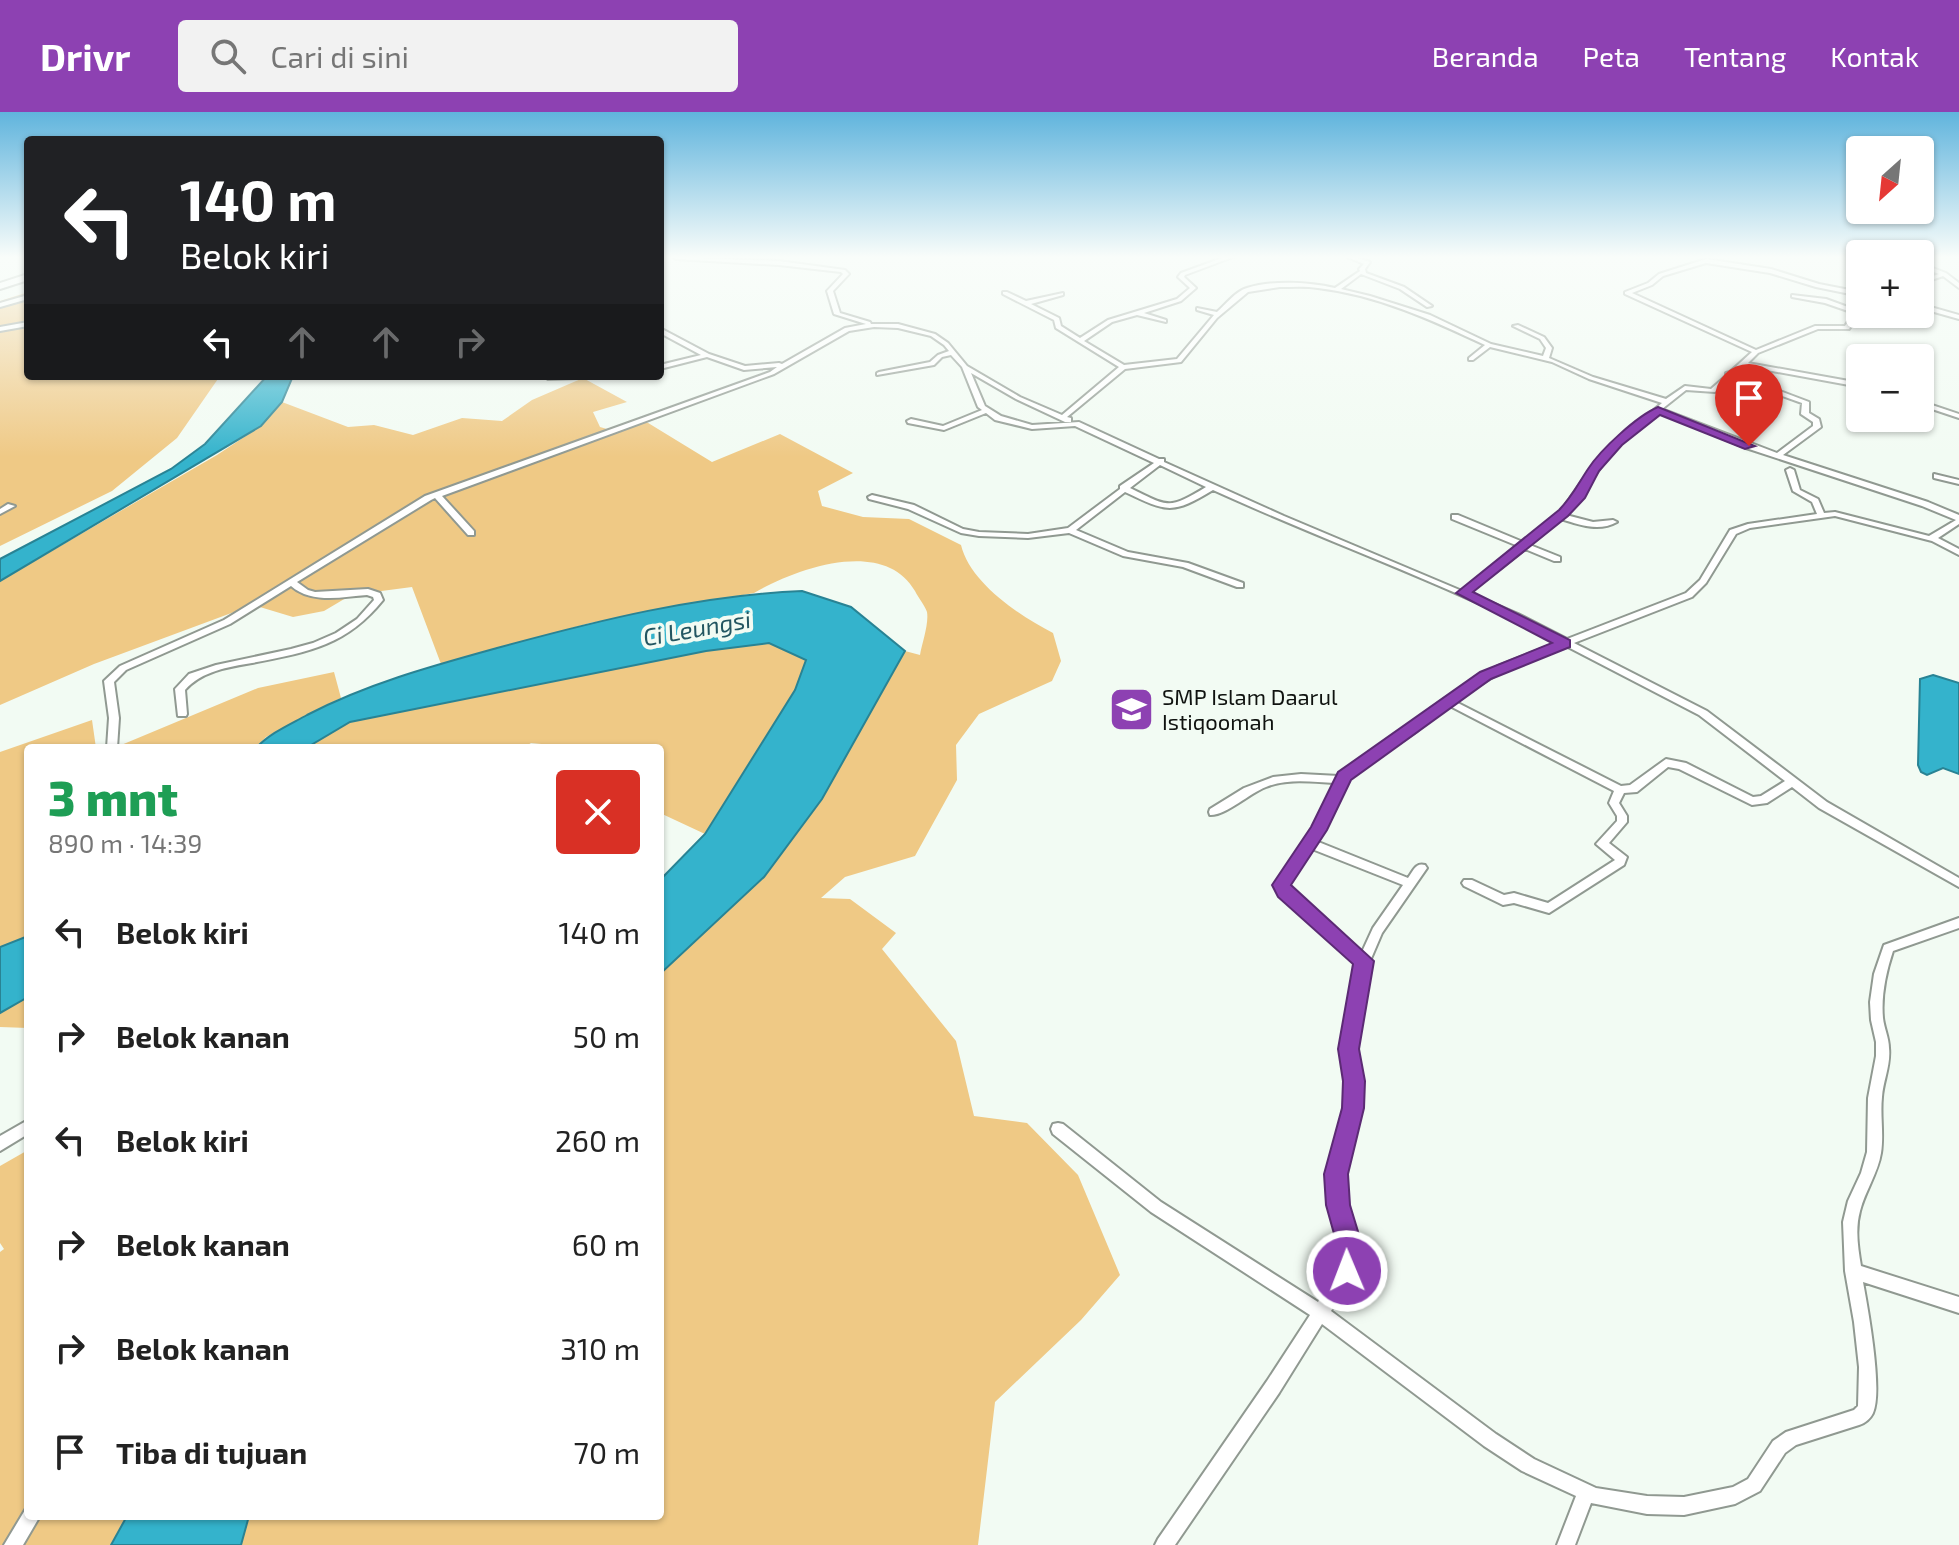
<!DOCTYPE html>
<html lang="id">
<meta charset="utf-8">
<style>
:root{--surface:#fff;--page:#f2f2f2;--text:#222;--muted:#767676;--accent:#8d41b2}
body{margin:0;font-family:"Exo 2",sans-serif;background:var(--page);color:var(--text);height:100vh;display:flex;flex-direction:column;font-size:30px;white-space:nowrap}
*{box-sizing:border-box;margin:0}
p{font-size:26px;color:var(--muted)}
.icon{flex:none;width:44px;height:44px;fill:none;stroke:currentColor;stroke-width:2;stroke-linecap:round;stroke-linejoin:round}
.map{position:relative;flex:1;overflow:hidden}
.panel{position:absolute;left:24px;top:632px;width:640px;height:776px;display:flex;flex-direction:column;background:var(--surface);border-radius:8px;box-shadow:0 2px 6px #0004}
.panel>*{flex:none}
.hud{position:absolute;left:24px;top:24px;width:640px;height:244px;border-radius:8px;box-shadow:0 2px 6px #0004;background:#202124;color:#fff;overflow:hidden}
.needle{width:52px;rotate:207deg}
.controls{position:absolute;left:1846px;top:24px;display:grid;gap:16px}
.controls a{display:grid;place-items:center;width:88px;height:88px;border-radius:8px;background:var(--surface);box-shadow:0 2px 6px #0004;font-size:40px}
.pin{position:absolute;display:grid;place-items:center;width:68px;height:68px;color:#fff;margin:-82px -34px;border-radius:50% 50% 50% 0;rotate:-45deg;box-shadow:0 0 8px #0007}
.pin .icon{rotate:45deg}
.me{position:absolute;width:88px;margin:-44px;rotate:359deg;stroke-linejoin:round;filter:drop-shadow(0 0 6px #0008)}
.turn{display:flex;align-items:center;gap:28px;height:168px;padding:0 24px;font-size:36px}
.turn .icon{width:104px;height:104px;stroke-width:2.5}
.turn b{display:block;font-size:56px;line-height:68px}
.lanes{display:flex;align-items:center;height:76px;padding:0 24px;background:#0003;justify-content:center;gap:40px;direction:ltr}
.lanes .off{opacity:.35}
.round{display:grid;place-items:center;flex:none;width:84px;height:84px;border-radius:8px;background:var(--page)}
.summary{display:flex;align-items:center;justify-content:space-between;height:136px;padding:0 24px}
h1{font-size:48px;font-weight:800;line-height:60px;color:#1e9e55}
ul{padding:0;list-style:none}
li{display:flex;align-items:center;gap:24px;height:104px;padding:0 24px}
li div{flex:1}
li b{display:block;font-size:30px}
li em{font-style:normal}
header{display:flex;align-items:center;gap:48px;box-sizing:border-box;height:112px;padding:0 40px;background:var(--accent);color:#fff}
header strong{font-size:38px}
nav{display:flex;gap:44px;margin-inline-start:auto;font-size:28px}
.search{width:560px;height:72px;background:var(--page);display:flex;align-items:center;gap:20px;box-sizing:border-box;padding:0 28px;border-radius:8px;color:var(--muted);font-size:30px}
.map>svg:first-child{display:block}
.green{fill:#efc985}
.water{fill:#34b3cc;stroke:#298394;stroke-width:2}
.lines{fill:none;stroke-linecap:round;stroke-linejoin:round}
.minor-casing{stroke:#909991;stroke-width:4}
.primary-casing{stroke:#909991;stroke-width:4}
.minor{fill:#fff;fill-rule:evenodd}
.primary{fill:#fff;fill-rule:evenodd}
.route{fill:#8d41b2;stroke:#5c2a74;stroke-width:2}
.labels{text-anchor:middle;stroke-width:8;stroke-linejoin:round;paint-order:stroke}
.poi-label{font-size:22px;fill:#101310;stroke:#f2fbf3;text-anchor:start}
.water-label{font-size:24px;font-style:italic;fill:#235661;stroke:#f2fbf3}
</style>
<header>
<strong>Drivr</strong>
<div class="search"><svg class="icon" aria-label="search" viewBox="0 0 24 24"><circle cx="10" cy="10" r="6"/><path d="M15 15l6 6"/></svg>Cari di sini</div>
<nav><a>Beranda</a><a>Peta</a><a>Tentang</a><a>Kontak</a></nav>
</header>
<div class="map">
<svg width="1959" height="1433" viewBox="0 0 1959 1433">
<rect width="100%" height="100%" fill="#f2fbf3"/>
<path class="green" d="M28,180V264H220L177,326L112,379L0,434V189Z
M583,266L627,290L593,300L600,315L607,317L640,306L712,350L780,322L853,361L818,379L822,394L863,405L909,407L961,433C970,471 1020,504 1053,521L1061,549L1052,569L979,602L956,633L957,668L915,744L845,765L821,786L850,787L896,821L882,837L956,929L974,1004L1027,1011L1078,1063L1120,1163L1081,1208L995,1290L978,1433H241L249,1404H660V862L764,765L822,687L905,539L920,543C922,531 929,512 927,500C925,494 918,485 915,479C884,425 797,456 754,481L590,511L441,552L412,475L351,483L324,499L293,505L253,493L94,552L0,593V469L217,343L261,314L282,290L348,315L374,313L413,323L462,306L502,309L532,288Z
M769,531L807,548L795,578L705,722L660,701V636H582L531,631L523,636H306L350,610L706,539Z
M334,560L341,586L266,625L256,636H114L258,576Z
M92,608L96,636H28V824L0,835V640Z
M28,885V916L0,915V901Z
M28,1038V1404H127L111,1433H0V1140L4,1137L0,1131V1054Z"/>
<path class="water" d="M267,264H293L282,290L261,314L0,469V447L171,357L205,332Z
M802,479L851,495L905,539L822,687L764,765L660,862V768L705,722L795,578L806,548L769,531L706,539L350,610L306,636H256C270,621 289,613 307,603C366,572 432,554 497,536C596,509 699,483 802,479Z
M1933,563L1959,571V662L1943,656L1927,663L1921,660L1918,653L1920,567Z
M28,824V885L0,901V835Z
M127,1404H249L241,1433H111Z"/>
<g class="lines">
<defs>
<path id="minor" d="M673,145L779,149L845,158L849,162L833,179L840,201L870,210L871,212H898L935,222L948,231L967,254L1020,285L1062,303L1119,255L1056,216L1054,208L1003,182V180H1007L1026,189L1063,181V183L1031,192L1059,206L1061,214L1080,226L1108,208L1177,187L1190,176L1178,165L1181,161L1225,145H1233L1185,163L1184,165L1196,176L1181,189L1144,201L1166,208V210L1137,203L1112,210L1084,229L1124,253L1177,247L1214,203L1197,198V196L1217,200C1226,192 1236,179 1247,176C1272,168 1309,170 1335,176L1360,159L1359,157L1364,152L1347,145H1355L1370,150L1365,157L1366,161L1404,175L1432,194L1427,195L1400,177L1361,162L1341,177L1370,184L1430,203L1491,232L1543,244L1546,236L1540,227L1513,214L1518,213L1544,225L1552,236L1549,246L1593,265L1666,287L1685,274L1711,277L1726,264V261L1730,260L1752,240L1625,182V180L1648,171L1659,162L1706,147L1771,157L1819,172L1860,180V184L1816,175L1770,161L1706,151L1663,164L1652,173L1632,181L1756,238L1815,214H1845L1854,201L1825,191L1792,185V183L1826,187L1856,198L1860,195V201L1849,217H1818L1758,241L1748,251L1860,271V275L1745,254L1735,262L1809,290V301L1819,307L1821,315L1783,343L1928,390L1959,403V412L1938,426L1959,437V443L1932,429L1835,404L1750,416L1736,422L1706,471L1692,485L1574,531L1707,599L1827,690L1959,766V775L1819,696L1792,675L1767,691L1752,693L1679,657L1668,655L1637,680L1624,681L1619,691L1627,704V710L1609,731L1627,745L1624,753L1549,801L1514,791L1503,793L1499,791L1464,774L1462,771L1464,768H1472L1504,783L1514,781L1548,791L1615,748L1596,732L1617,709V704L1609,691L1614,679L1448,593L1417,619L1348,666L1316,729L1408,766C1413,759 1416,750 1425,753L1427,756L1382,821L1370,849L1356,937L1361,969L1360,996L1343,1062L1345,1093L1357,1136L1352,1164L1331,1199L1496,1322L1534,1347L1596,1376L1647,1384L1684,1385L1733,1375L1748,1367L1773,1329L1786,1320L1854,1298L1858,1294L1859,1255L1854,1210L1845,1159L1843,1110L1848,1089L1861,1061L1867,1040L1868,986L1876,944V930L1871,908L1870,890L1874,862L1884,833L1959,806V816L1893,839C1886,860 1881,884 1883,906C1884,916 1889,926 1889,936C1891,953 1883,969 1882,985C1880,1004 1884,1022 1881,1041C1878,1061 1865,1079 1860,1099C1855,1117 1858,1136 1861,1154L1959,1185V1201L1863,1170C1868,1197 1883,1279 1873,1301C1870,1307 1865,1311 1859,1313L1796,1333L1785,1341L1760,1379L1735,1392L1684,1403L1647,1402L1591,1391L1575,1433H1557L1576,1384L1522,1359L1484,1334L1322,1212L1279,1281L1175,1433H1155L1158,1427L1267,1269L1310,1203L1151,1100L1053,1022L1051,1017L1053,1012L1058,1011L1063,1012L1161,1090L1318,1190L1340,1157L1343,1136L1331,1093L1329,1062L1346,996L1347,969L1342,937L1358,851L1300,802L1276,773L1313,716L1335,671C1313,670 1287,666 1266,675C1250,681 1225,704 1210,703L1209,700L1210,697L1244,676L1273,665L1301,662L1339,664L1409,615L1444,587L1498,554L1559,530C1447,472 1327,430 1213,378C1172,403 1167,400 1125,380L1076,418L1128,440L1188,451L1243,471V475H1237L1183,455L1123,444L1069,421L1028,426L979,424L961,421L908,397L869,387L868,385L872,383L914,393L963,417L979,420L1028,422L1068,416L1120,377V374L1154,351L1075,314L1032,317L995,308L986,301L944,318L908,311L907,309L911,307L943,314L982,298L978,295L962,255L951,243L942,245L934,253L877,263V261L879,260L930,250L938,243L949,239L944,233L931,224L898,216L874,215L849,219L774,262L442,384L474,419V423H468L435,386L431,388L297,470L308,478L315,480L368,477L380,481L383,488C346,534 308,540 252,551C228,555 202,559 185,578L187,602L186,604H178L175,577L189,562L216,553L291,537L313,531L336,521L357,507L374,488L373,485L367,483C343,485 311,492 291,474L230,512L126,558L114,570L119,606L117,636H107L109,606L104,569L120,554L224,508L425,384L770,260L777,255L744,258L707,245L660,257V253L701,243L660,221V216L709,242L745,254L779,251L782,252L845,216L866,212L834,202L827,179L843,162L841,160L779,153L676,147ZM1280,175C1292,175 1306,174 1318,176C1377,183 1432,208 1485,233L1469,246V248H1473L1490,235L1552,250L1589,267L1662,291L1607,338L1592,355L1561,399L1523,430L1458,403H1452V407L1518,434L1462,479L1284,404L1164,350V347H1159L1079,310L1032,313L1001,304L985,294L971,261L1016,287L1065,310H1071V306L1067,305L1125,257L1181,250L1217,206L1248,180ZM1732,266L1802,291L1801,302L1813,310V314L1777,341L1662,297L1686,278L1715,280ZM1658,300L1746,336L1922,394L1956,408L1929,424L1835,400L1824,401L1818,387L1800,378L1794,358L1790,356L1786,358L1793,379L1812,390L1817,402L1748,412L1730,418L1700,468L1686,481L1567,527L1518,502L1469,481L1525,437L1554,449H1560V445L1530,433L1561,407C1580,413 1599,420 1617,410L1613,408L1593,410L1566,403L1603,352L1622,331ZM1160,353L1206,375C1168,398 1169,395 1130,376ZM1566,534L1699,603L1785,669L1761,684L1753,685L1686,651L1666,647L1630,673L1621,674L1454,589L1504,558ZM1312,737L1403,773L1373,816L1362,840L1308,796L1288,773Z
M1920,151L1946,161L1959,171V176L1943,164L1920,172V168L1939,162L1920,155Z
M28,183V187L0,195V191Z
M1920,192L1959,203V207L1920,196Z
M28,210V214L0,219V215Z
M550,264H581L578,266L548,267L547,266Z
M1920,289L1959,302V306L1920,293Z
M1934,362L1959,368V372L1934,366Z
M8,392L15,394L0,402V397Z
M28,1008V1022L0,1039V1024Z
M28,1396V1404H40L23,1433H4L25,1398Z"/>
<path id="primary" d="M28,162V168L0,177V171Z"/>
</defs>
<use href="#minor" class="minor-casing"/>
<use href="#primary" class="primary-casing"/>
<use href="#minor" class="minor"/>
<use href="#primary" class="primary"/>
</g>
<linearGradient id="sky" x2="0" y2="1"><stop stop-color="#60b4dd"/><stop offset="0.42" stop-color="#f9fdfa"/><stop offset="1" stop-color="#f9fdfa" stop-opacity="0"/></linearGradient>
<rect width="1959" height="345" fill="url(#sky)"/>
<path class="route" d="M1658,295L1755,334L1745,337L1660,303L1622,333L1599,359L1585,386L1568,404L1473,480L1570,528V535L1491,567L1351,668L1327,718L1291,773L1374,849L1359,937L1365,969L1364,996L1348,1062L1350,1093L1363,1136L1356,1168L1347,1172L1338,1168L1334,1159L1338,1136L1326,1093L1324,1062L1342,996L1343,969L1338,937L1353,852L1278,785L1272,773L1311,715L1338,660L1480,560L1552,531L1456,481L1559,398C1572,385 1578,372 1588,357C1601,337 1637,304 1658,295Z"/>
<defs>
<symbol id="school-square" viewBox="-11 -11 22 22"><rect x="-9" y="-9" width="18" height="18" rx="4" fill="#8d41b2" stroke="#f2fbf3"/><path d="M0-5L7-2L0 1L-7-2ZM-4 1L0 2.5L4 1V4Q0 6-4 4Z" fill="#fff"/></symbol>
</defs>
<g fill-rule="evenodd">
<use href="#school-square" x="1106" y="572" width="51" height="51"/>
</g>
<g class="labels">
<g class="poi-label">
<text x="1162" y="593">SMP Islam Daarul<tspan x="1162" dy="25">Istiqoomah</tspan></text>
</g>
<g class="water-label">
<text transform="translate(697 517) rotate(-10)" y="8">Ci Leungsi</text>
</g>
</g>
</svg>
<div class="controls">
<a><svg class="needle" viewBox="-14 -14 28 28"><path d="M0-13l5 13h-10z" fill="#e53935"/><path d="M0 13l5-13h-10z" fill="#767676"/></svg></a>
<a>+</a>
<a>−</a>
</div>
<div class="pin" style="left:1749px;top:334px;background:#d93025"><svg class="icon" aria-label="arrive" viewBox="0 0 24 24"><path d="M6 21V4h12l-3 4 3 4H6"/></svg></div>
<svg class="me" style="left:1347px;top:1159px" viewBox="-20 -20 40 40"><circle r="17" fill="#8d41b2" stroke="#fff" stroke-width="3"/><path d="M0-11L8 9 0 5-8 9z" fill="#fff"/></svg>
<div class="hud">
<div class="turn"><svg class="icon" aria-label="left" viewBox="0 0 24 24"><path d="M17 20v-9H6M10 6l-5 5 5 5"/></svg><div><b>140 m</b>Belok kiri</div></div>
<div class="lanes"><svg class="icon" aria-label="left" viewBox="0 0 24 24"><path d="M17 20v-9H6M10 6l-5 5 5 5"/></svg><svg class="icon off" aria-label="ahead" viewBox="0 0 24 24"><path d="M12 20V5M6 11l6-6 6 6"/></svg><svg class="icon off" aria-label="ahead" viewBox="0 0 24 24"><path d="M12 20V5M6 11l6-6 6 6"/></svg><svg class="icon off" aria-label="right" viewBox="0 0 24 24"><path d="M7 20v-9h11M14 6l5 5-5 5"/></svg></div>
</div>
<section class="panel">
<div class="summary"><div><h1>3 mnt</h1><p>890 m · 14:39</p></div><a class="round" style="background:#d93025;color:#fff"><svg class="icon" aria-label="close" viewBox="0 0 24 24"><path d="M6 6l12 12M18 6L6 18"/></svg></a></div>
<ul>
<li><svg class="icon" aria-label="left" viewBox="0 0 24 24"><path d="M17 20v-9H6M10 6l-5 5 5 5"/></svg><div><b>Belok kiri</b></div><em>140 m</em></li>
<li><svg class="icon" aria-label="right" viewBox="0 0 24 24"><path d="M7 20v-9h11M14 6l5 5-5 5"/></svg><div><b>Belok kanan</b></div><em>50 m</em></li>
<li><svg class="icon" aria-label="left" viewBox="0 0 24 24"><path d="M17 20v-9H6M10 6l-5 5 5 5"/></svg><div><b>Belok kiri</b></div><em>260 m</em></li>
<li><svg class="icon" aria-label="right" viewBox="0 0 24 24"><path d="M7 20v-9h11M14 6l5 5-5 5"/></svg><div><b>Belok kanan</b></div><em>60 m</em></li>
<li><svg class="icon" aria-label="right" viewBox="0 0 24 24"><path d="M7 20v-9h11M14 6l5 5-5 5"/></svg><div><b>Belok kanan</b></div><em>310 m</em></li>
<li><svg class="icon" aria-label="arrive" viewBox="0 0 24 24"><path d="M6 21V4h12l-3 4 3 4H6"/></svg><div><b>Tiba di tujuan</b></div><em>70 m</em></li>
</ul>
</section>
</div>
